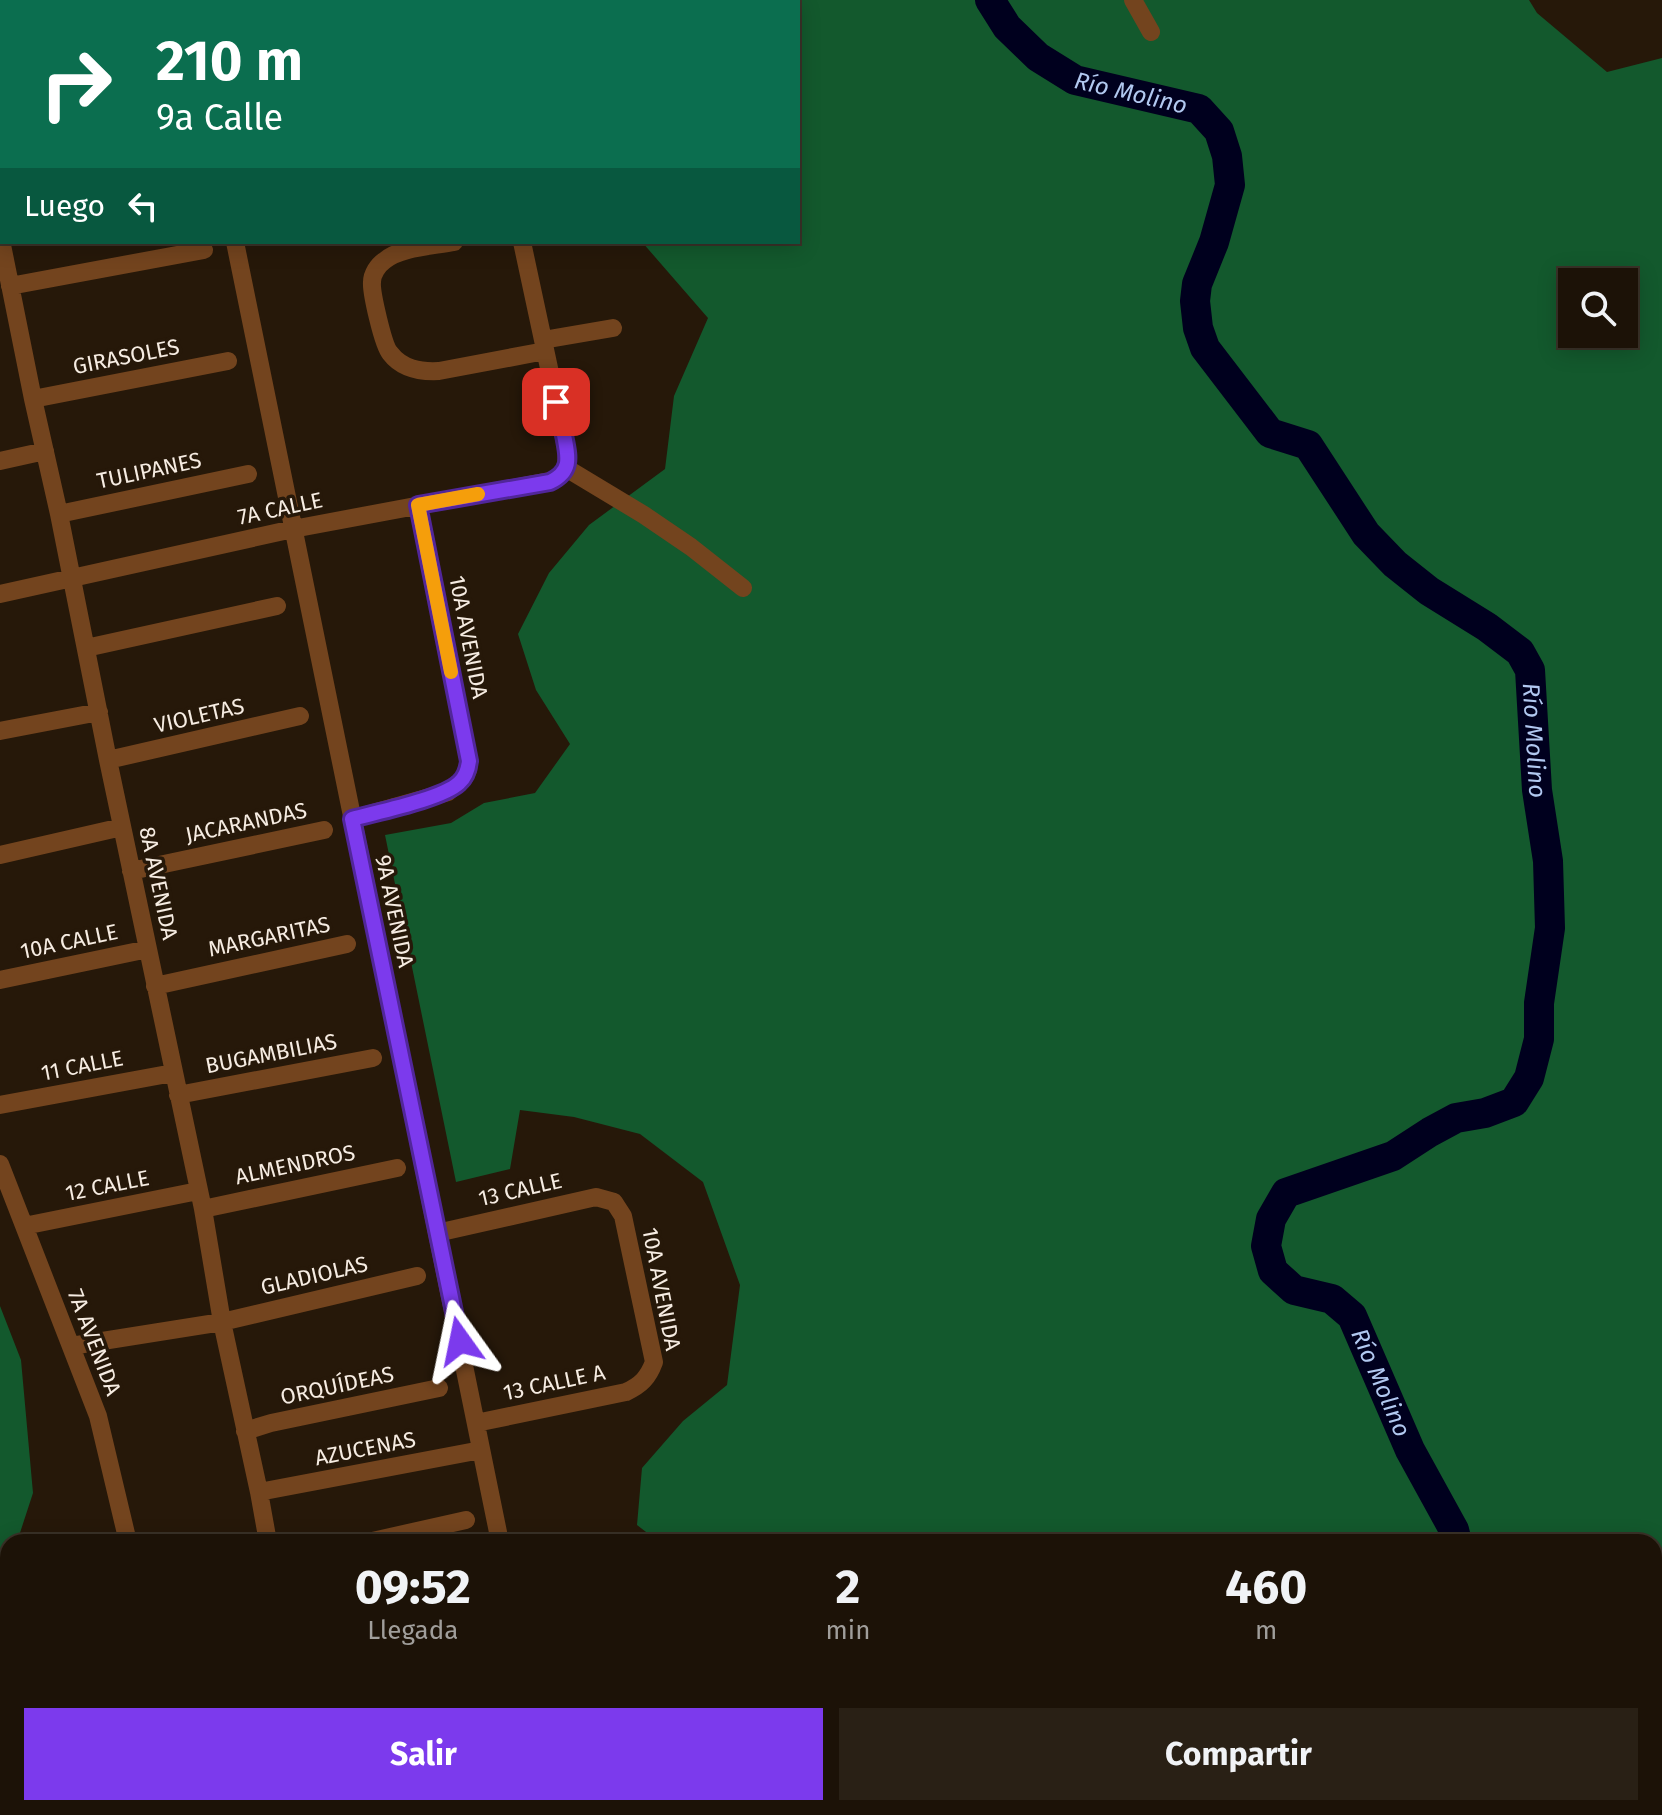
<!DOCTYPE html>
<html lang="es">
<meta charset="utf-8">
<style>
:root{--surface:#1c1207;--page:#292015;--text:#f1f3f6;--muted:#a09e9b;--line:#3a3228;--accent:#7c3aed}
body{margin:0;font-family:"Fira Sans",sans-serif;background:var(--page);color:var(--text);height:100vh;display:flex;flex-direction:column;font-size:30px;white-space:nowrap}
*{box-sizing:border-box;margin:0}
p{font-size:26px;color:var(--muted)}
.icon{flex:none;width:44px;height:44px;fill:none;stroke:currentColor;stroke-width:2;stroke-linecap:round;stroke-linejoin:round}
.map{position:relative;flex:1;overflow:hidden}
.panel{position:absolute;left:0px;top:1534px;width:1662px;height:282px;display:flex;flex-direction:column;background:var(--surface);border-radius:24px 24px 0 0;box-shadow:0 4px 20px #0003,0 0 0 2px var(--line)}
.panel>*{flex:none}
.banner{position:absolute;left:0px;top:0px;width:800px;height:244px;box-shadow:0 4px 20px #0003,0 0 0 2px var(--line);background:#0b6e4f;color:#fff;overflow:hidden}
.tools{position:absolute;left:1558px;top:268px;display:grid;gap:16px}
.tools a{display:grid;place-items:center;width:80px;height:80px;border-radius:0px;background:var(--surface);box-shadow:0 4px 20px #0003,0 0 0 2px var(--line);font-size:40px}
.pin{position:absolute;display:grid;place-items:center;width:68px;height:68px;color:#fff;margin:-34px;border-radius:16px;box-shadow:0 4px 12px #0006}
.me{position:absolute;width:88px;margin:-44px;rotate:348deg;stroke-linejoin:round;filter:drop-shadow(0 0 6px #0008)}
.turn{display:flex;align-items:center;gap:28px;height:168px;padding:0 24px;font-size:36px}
.turn .icon{width:104px;height:104px;stroke-width:2.5}
.turn b{display:block;font-size:56px;line-height:68px}
.then{display:flex;align-items:center;height:76px;padding:0 24px;background:#0003;gap:16px;font-size:30px}
.eta{display:flex;justify-content:space-evenly;align-items:center;height:136px;text-align:center}
.eta b{font-size:48px;font-weight:700;line-height:56px}
.primary-button{display:flex;gap:16px;margin-top:auto;padding:16px 24px}
.primary-button a{flex:1;height:92px;border-radius:0px;background:var(--accent);color:#fff;font-size:32px;font-weight:700;line-height:92px;text-align:center}
.primary-button a+a{background:var(--page);color:var(--text)}
.map>svg:first-child{display:block}
.forest{fill:#13592d;fill-rule:evenodd}
.lines{fill:none;stroke-linecap:round;stroke-linejoin:round}
.river{stroke:#00001e;stroke-width:30}
.minor{stroke:#73441e;stroke-width:18}
.route-casing{stroke:#51269a;stroke-width:20}
.route{stroke:#7c3aed;stroke-width:14}
.slow{stroke:#f59e0b;stroke-width:14}
.labels{text-anchor:middle;stroke-width:7;stroke-linejoin:round;paint-order:stroke}
.street-label{font-size:22px;fill:#f6ece2;stroke:#261809}
.water-label{font-size:24px;font-style:italic;fill:#b1c8f0;stroke:#261809}
</style>
<div class="map">
<svg width="1662" height="1815" viewBox="0 0 1662 1815">
<rect width="100%" height="100%" fill="#261809"/>
<path class="forest" d="M553,0H1529L1537,13L1607,72L1662,58V1815H874L866,1808H1654V1542H659L637,1525L642,1468L683,1421L727,1385L740,1285L703,1182L640,1134L574,1117L520,1110L510,1169L456,1182L385,835L451,823L484,803L535,793L570,744L536,690L518,634L549,573L589,525L665,469L674,396L708,318L642,242H798V2H555ZM1572,282H1624V334H1572Z
M0,1306L21,1360L33,1493L17,1542H8V1572L2,1592L8,1621V1808H172L176,1815H0Z"/>
<g class="lines">
<g class="river">
<path id="s1" d="M990,0L1007,27L1038,57L1075,80L1199,109L1219,131L1227,156L1230,185L1214,242L1197,284L1195,301L1198,328L1205,348L1270,433L1308,445L1366,534L1395,564L1429,591L1487,627L1520,652L1530,670L1537,790L1548,861L1550,928L1539,1003V1039L1529,1078L1514,1102L1485,1113L1456,1118L1430,1132L1393,1156L1286,1193L1271,1219L1266,1246L1273,1271L1294,1290L1332,1299L1352,1316L1410,1450L1454,1530L1457,1542"/>
<path d="M1637,1815L1638,1808"/>
</g>
<path class="minor" d="M184,0V2
M446,0L447,2
M1133,0L1151,32
M340,2L349,0
M0,54L2,53
M0,172L2,171
M0,235L33,399L59,514L108,760L203,1209L222,1322L259,1492L268,1542
M235,242L500,1542
M454,242C435,246 399,247 384,261C378,265 372,274 372,282C371,292 383,345 390,353C402,369 420,372 439,371L545,351
M10,286L204,250
M543,340L613,328
M33,399L228,361
M0,461L45,451
M566,468L644,515L691,547L743,588
M59,514L248,474
M0,594L293,529L555,480L566,468L567,452L522,242
M86,648L277,606
M0,731L99,712
M108,760L300,716
M352,819L448,792L464,778L468,770L469,761L418,505
M0,855L122,827
M131,871L324,830
M0,980L148,949
M155,986L347,944
M178,1095L373,1058
M0,1105L173,1073
M0,1164L98,1416L128,1542
M203,1209L397,1168
M24,1226L198,1191
M437,1233L596,1197L614,1202L623,1216L654,1362C648,1378 641,1385 626,1392L476,1423
M71,1346L222,1322L417,1276
M245,1431L271,1423L439,1388
M259,1492L481,1450
M368,1542L466,1520
M219,1808L229,1815
M324,1808L325,1815
M748,1808L762,1815
M528,1815L564,1808"/>
</g>
<g class="lines">
<defs>
<path id="route" d="M460,1341L352,819C377,812 442,799 459,783C466,777 468,770 469,761L418,505L550,482C573,471 568,456 564,435C561,424 559,413 556,402"/>
</defs>
<use href="#route" class="route-casing"/>
<use href="#route" class="route"/>
<path class="slow" d="M451,672L418,505L478,494"/>
</g>
<g class="labels">
<g class="street-label">
<text transform="translate(126 356) rotate(-11)" y="8">GIRASOLES</text>
<text transform="translate(149 470) rotate(-12)" y="8">TULIPANES</text>
<text transform="translate(280 508) rotate(-12)" y="8">7A CALLE</text>
<text transform="translate(469 637) rotate(79)" y="8">10A AVENIDA</text>
<text transform="translate(199 715) rotate(-13)" y="8">VIOLETAS</text>
<text transform="translate(246 822) rotate(-12)" y="8">JACARANDAS</text>
<text transform="translate(159 883) rotate(78)" y="8">8A AVENIDA</text>
<text transform="translate(395 911) rotate(78)" y="8">9A AVENIDA</text>
<text transform="translate(269 936) rotate(-12)" y="8">MARGARITAS</text>
<text transform="translate(69 941) rotate(-12)" y="8">10A CALLE</text>
<text transform="translate(271 1053) rotate(-11)" y="8">BUGAMBILIAS</text>
<text transform="translate(82 1065) rotate(-11)" y="8">11 CALLE</text>
<text transform="translate(295 1164) rotate(-12)" y="8">ALMENDROS</text>
<text transform="translate(107 1185) rotate(-11)" y="8">12 CALLE</text>
<text transform="translate(520 1189) rotate(-13)" y="8">13 CALLE</text>
<text transform="translate(314 1275) rotate(-13)" y="8">GLADIOLAS</text>
<text transform="translate(662 1289) rotate(79)" y="8">10A AVENIDA</text>
<text transform="translate(95 1342) rotate(69)" y="8">7A AVENIDA</text>
<text transform="translate(554 1382) rotate(-12)" y="8">13 CALLE A</text>
<text transform="translate(337 1385) rotate(-12)" y="8">ORQUÍDEAS</text>
<text transform="translate(365 1448) rotate(-11)" y="8">AZUCENAS</text>
</g>
<g class="water-label">
<text dy="8" stroke="none"><textPath href="#s1" startOffset="176">Río Molino</textPath></text>
<text dy="8" stroke="none"><textPath href="#s1" startOffset="1040">Río Molino</textPath></text>
<text dy="8" stroke="none"><textPath href="#s1" startOffset="1906">Río Molino</textPath></text>
</g>
</g>
</svg>
<div class="tools">
<a><svg class="icon" aria-label="search" viewBox="0 0 24 24"><circle cx="10" cy="10" r="6"/><path d="M15 15l6 6"/></svg></a>
</div>
<div class="pin" style="left:556px;top:402px;background:#d93025"><svg class="icon" aria-label="arrive" viewBox="0 0 24 24"><path d="M6 21V4h12l-3 4 3 4H6"/></svg></div>
<svg class="me" style="left:460px;top:1341px" viewBox="-20 -20 40 40"><path d="M0-17L14 15 0 8-14 15z" fill="#7c3aed" stroke="#fff" stroke-width="4"/></svg>
<div class="banner">
<div class="turn"><svg class="icon" aria-label="right" viewBox="0 0 24 24"><path d="M7 20v-9h11M14 6l5 5-5 5"/></svg><div><b>210 m</b>9a Calle</div></div>
<div class="then">Luego<svg class="icon" aria-label="left" viewBox="0 0 24 24"><path d="M17 20v-9H6M10 6l-5 5 5 5"/></svg></div>
</div>
<section class="panel">
<div class="eta">
<div><b>09:52</b><p>Llegada</p></div>
<div><b>2</b><p>min</p></div>
<div><b>460</b><p>m</p></div>
</div>
<div class="primary-button"><a>Salir</a><a>Compartir</a></div>
</section>
</div>
